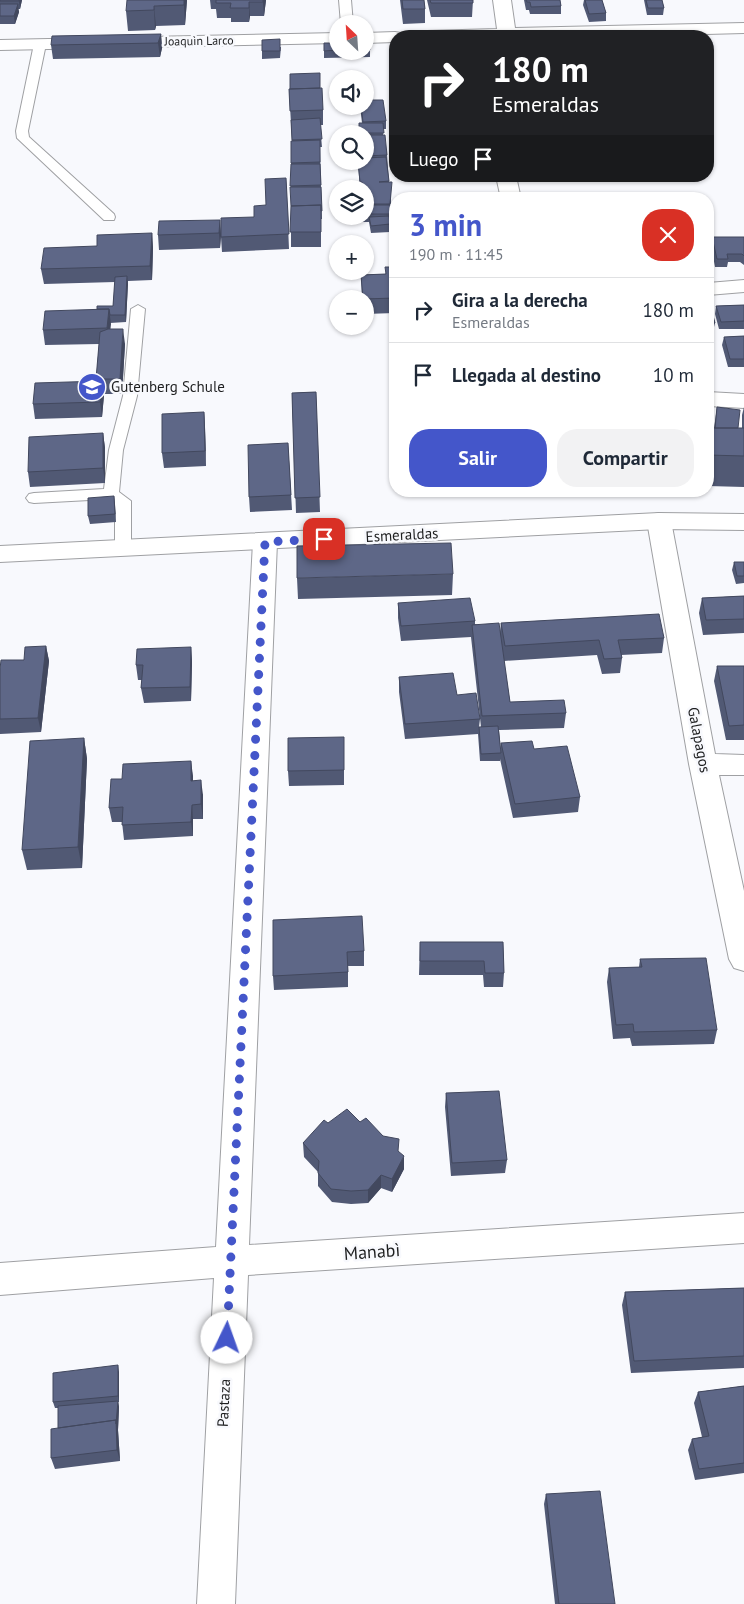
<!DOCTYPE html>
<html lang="es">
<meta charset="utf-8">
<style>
:root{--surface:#fff;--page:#f2f2f3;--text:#1f2937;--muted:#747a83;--line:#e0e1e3;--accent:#4456ca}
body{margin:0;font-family:"PT Sans",sans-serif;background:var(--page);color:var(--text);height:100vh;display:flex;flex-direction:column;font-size:19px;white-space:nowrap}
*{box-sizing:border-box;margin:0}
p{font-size:16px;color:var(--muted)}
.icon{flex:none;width:28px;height:28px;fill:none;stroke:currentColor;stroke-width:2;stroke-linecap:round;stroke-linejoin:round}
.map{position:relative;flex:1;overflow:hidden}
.drawer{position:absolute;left:389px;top:192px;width:325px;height:305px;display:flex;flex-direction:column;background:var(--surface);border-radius:20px;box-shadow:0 1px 4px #0004}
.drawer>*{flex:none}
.top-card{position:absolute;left:389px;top:30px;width:325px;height:152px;border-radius:20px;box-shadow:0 1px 4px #0004;background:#202124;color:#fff;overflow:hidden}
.needle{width:32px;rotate:335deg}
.controls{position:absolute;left:329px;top:15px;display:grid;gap:10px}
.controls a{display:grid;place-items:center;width:45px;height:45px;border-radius:50%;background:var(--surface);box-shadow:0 1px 4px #0004;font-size:25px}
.pin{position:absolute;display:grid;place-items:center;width:42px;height:42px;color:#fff;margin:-21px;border-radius:10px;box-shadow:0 2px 8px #0006}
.me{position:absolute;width:55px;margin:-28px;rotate:3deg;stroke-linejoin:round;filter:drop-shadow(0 0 4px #0008)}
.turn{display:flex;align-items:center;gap:18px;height:105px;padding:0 20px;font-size:22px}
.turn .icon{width:65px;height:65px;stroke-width:2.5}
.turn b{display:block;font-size:35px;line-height:42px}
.then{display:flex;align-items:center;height:48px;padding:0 20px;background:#0003;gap:10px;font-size:19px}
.round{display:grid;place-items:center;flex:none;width:52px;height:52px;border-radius:20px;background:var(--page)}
.headline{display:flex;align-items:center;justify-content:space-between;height:85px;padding:0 20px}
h1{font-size:30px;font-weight:700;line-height:38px;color:var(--accent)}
.primary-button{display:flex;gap:10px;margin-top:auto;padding:10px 20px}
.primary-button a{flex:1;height:58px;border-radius:20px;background:var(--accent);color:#fff;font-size:20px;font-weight:700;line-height:58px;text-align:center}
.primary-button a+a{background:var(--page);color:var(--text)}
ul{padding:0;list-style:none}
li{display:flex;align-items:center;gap:15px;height:65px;padding:0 20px;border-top:1px solid var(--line)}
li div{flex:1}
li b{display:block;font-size:19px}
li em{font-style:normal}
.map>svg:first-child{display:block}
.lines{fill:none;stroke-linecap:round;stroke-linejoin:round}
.lane-casing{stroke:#9fa0a3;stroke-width:2}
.street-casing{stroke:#9fa0a3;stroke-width:2}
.secondary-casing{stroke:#9fa0a3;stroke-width:2}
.lane{fill:#fff;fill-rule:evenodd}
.street{fill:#fff;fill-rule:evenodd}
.secondary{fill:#fff;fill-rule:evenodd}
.wall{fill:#515974}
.shaded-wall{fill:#42485e}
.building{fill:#5e6787;stroke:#42485e}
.route{stroke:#4456ca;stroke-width:9;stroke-dasharray:0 16.2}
.labels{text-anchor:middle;stroke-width:5;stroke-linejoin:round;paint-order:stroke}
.far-street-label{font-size:12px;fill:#1e1f20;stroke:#f8f9fd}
.poi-label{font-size:15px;fill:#1e1f20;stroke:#f8f9fd;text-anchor:start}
.street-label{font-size:15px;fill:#1e1f20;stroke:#f8f9fd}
.near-street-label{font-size:18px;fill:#1e1f20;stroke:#f8f9fd}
</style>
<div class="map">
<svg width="744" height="1604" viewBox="0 0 744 1604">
<rect width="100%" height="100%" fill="#f8f9fd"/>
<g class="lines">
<defs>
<path id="lane" d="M339,0H351L353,24H341Z
M40,41L46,44L28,131L29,137L114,214L115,217L114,220H104L17,138L16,131L34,44Z
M138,305L145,309L137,396L123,450L119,492L131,501V549L128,553L123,554L118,553L115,549V503L108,499L34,503L29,502L26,498L29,494L34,493L104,489L109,450L123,396L131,309Z"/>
<path id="street" d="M493,0H511L515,28L744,23V33L631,36H418L421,32L427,31L497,29Z
M395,32L401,33L404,36H395V42L365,43V33Z
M338,33V43L0,50V40Z
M496,176H516L521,199H501Z
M744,280V292L708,295V283Z
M708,392L744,394V408L708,406Z
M659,513L667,515L671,521L715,754L744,755V775H719L744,891V971L734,968L729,959L689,764L647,521L651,515Z
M265,534L274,536L277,542L249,1245L744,1213V1243L248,1275L235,1604H197L214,1278L0,1295V1263L216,1247L253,542L256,536Z"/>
<path id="secondary" d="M659,513L744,514V530L659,529L0,562V546Z"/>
</defs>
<use href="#lane" class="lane-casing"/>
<use href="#street" class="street-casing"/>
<use href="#secondary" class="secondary-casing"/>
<use href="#lane" class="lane"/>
<use href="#street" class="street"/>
<use href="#secondary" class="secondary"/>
</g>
<path class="wall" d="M0,0H22L20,9H18L19,12L15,24H0Z
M187,0L185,25L156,26L155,30L128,31L126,11Z
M210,0H266L264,16H250L249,22H231V18H217L216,9H211Z
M400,0H424L425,9V23L403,24Z
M427,0H473L472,17H431Z
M524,0H560L561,6V14H530L529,10H526Z
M584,0H602L606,13V21L589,22L583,5Z
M644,0H662L664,8L663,15H647Z
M161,34L162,48L160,57L53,59L51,45Z
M365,42H370V57L324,58V43H338V51H365Z
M281,47L280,58L262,59V51Z
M320,88L323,110V125H320L322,147H320L322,219H321V247H291V141H292L289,89Z
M360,106H365L386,121V129H383V135L387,155L389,182L391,190V222H390V232L371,233L369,222H360V216H365V189H360L358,164H356V161H365V134L362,123Z
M286,178L289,249L222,252L221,237L254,217L266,205Z
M220,220L221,235L220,248L159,250L158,235Z
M152,233L153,248L152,280L128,281L126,322L110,323V329L125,344L122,394H104L102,417L35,419L33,404L96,381L99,344L45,345L43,330L97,309L113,306L115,282L44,284L41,269L97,246Z
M712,237H744V265L740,262H728L727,267H715L711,245Z
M708,244L709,253L708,264Z
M395,267V313L365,314V299H362L361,275L385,274Z
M708,304L715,323L713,331H708Z
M744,305V329H719L715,314L716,306Z
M744,336V367H728L722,345L724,337Z
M316,392L320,512L296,513L292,393Z
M708,406L712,428H714L717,407L738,428H742V415L744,407V487L708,486Z
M204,412L205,427L206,466L164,468L162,453Z
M103,433L105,448V483L30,487L28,472Z
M288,443L292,510L250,512L249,497Z
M114,496L116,522L90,524L88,516Z
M734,562H744V583L736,584L732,570Z
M453,574L452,595L298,599L297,578Z
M744,596V633L703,635L699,613L702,598Z
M398,603L475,621V624L500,632L501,623L664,638L662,653L621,655L622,658L620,673L602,674L597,655L504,661L510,702L566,713L564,728L499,730L501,752V743L534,749L580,797L578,812L513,818L500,759V761H480L478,734L405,739L399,692V677L457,695L480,719L479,727H481L471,637L401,641L398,618Z
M46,646L49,661L41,732L0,734V669L24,660Z
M191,647L192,662L191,701L144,703L141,688L142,680H138L136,665Z
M717,666H744V740H726L714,681Z
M344,737V785L289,786L288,771Z
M84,738L87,759L82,868L27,870L22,850Z
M191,761L193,781L203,795V819H193V836L124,840L122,822H112L109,808L122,779Z
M273,920L364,951V966H348V987L274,990L273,976Z
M420,942H503L504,973L503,987H484L483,975H419Z
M640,959L717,1030L714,1044L632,1046L630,1038L613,1039L607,982L609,968L639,967Z
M446,1093L507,1160L505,1173L451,1176L445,1107Z
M328,1123L399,1152L404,1169L392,1192L381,1188L368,1203L351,1204L332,1202L318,1186V1172L304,1157L303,1143Z
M744,1288V1368L631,1373L622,1305L625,1292Z
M119,1372V1402H118L119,1407L118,1430L120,1461L55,1469L51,1458L58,1428V1408H55L53,1402Z
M744,1386V1473L695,1480L688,1450L692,1439L702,1437L694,1403L698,1392Z
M546,1494L615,1604H555L544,1504Z"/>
<path class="shaded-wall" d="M19,0H22L20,9L19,1Z
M184,0H187L185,25L184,5Z
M263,0H266L264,16L263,2Z
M249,2L250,16L249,22Z
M18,4L19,12L15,24L14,16Z
M154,6L156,26L155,30L154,10Z
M161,34L162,48L160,57L158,43Z
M220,220L221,235L220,248L219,233Z
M152,233L153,248L152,280L150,266Z
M127,276L128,284L126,322L125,315Z
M109,309L111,324L109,343L107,328Z
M123,329L125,344L122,394L120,379Z
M102,381L104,396L102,417L100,402Z
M204,412L205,427L206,466L205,451Z
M103,433L105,448V483L103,468Z
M114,496L115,504L116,522L115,514Z
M46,646L49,661L41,732L38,718Z
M191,647L192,662L191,701L190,687Z
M84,738L87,759L82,868L78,847Z
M191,761L193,776V795L191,781Z
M201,780L203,795V819L201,804Z
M192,805L193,819V836L191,822Z
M404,1156V1169L392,1192V1179Z
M381,1175V1188L368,1203V1190Z
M118,1365L119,1372V1402L118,1396Z
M118,1401L119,1407L118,1430L120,1461L117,1450L116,1420Z"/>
<path class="building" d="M0,0H19V1H0Z
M127,0H184V5L154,6V10L126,11Z
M216,0H263V2H249V8H230L231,3H216Z
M402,0H424L425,9H403Z
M430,0H473V3H431Z
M526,0H560L561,6L531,7L530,2H527Z
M585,0H602L606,13L589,14Z
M646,0H662L664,8H648Z
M0,4H18L14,16H0Z
M161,34L158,43L51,45L52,36Z
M280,39V51H262V40Z
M365,42H370V50H365Z
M324,43H338V50L324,51Z
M320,73V88L290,89V74Z
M322,88L323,110L290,111L289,89Z
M365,100H383L386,121L363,122L361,106H365Z
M320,118L322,139L292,140L291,120Z
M359,123H383L384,133H359Z
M365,135H385L387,155L365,156Z
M320,140V162L291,163V141Z
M386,157L389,181L379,182H392L390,204H365V189H362V182H360L358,161H365V158Z
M291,164H320L321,185L290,186Z
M286,178L289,234L221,237V218L254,217V206L266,205L265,179Z
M290,187H321L322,211H321V205L291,206Z
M321,205V232H290L291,206Z
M365,205H391V214H365Z
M389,216L390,224L371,226L369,217Z
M220,220L219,233L158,235L159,221Z
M152,233L150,266L41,269L44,248L97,246V235Z
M712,237H744V256L742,254H727L728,259H717Z
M708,244L709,253H708Z
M385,267H395V298L363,299L361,275L386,274Z
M127,276L125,315H110L109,309H97V306H113L115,277Z
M708,304H710L715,323H708Z
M744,305V321L721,322L716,306Z
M109,309L107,328L43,330L45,311Z
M108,329H123L120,379H96L100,332Z
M744,336V359H730L724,337Z
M102,381L100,402L33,404L35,383Z
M316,392L320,497L295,498L292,393Z
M708,406H713L712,428H708Z
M717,407L740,410L738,428H715Z
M204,412L205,451L162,453V414Z
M708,428H744V456L708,455Z
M103,433V468L28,472L29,437Z
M288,443L291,495L249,497L248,445Z
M114,496L115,514L88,516V498Z
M451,543L453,574L297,578V546Z
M734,562H744V576H737Z
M744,596V619L706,620L702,598Z
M470,598L475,621L401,626L398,603Z
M659,614L664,638L618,640L622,658L604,659L599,640L505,646L501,623Z
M499,623L510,702L564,700L566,713L482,716L472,625Z
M46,646L38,718L0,719V669L1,660H24L25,647Z
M191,647L190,687L141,688L143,665H136L137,649Z
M717,666H744V725L729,726Z
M453,673L457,695L476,693L480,719L405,724L399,677Z
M498,726L501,753L481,754L479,727Z
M344,737V770L288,771V738Z
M84,738L78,847L22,850L30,741Z
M532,741L534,749L567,746L580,797L515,804L501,743Z
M191,761V781L201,780V804L192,805L191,822L122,825L123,807L109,808L111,779H122L123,764Z
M362,916L364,951L347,952L348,972L273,976V920Z
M420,942H503L504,973H485L484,961H420Z
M706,958L717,1030L634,1032L633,1024L616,1025L609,968L642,967L640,959Z
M499,1091L507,1160L452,1163L446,1093Z
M347,1109L360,1122L366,1118L383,1136L399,1139L398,1151L404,1156L392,1179L381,1175L368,1190L351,1191L331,1189L318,1173L319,1161L303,1143L324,1120L328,1123Z
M744,1288V1356L634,1361L625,1292Z
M118,1365V1396L53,1402V1373Z
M744,1386V1463L699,1469L692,1439L709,1436L698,1392Z
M118,1401L116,1424V1420L58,1428V1406Z
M116,1420L117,1450L51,1458V1429Z
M600,1491L615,1604H559L546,1494Z"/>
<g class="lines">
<path class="route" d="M227,1338L265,542L324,539"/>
</g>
<defs>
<symbol id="school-disc" viewBox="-11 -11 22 22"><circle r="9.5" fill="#4456ca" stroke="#f8f9fd"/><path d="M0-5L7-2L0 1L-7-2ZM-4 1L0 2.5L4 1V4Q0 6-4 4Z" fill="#fff"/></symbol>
</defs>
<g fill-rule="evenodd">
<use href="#school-disc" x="76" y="371" width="32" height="32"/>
</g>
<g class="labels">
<g class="far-street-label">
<text transform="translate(199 41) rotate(-1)" y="4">Joaquìn Larco</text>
</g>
<g class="poi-label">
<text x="111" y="392">Gutenberg Schule</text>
</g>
<g class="street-label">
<text transform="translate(402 535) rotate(-3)" y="5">Esmeraldas</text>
<text transform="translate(699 740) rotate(79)" y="5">Galapagos</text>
<text transform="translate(224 1403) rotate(-87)" y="5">Pastaza</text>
</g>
<g class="near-street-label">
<text transform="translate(372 1252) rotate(-4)" y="6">Manabì</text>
</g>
</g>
</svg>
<div class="controls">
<a><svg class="needle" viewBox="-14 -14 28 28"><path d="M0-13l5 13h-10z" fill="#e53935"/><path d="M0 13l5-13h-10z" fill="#747a83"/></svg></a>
<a><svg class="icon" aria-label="sound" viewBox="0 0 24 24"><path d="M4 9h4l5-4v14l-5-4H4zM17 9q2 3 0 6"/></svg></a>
<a><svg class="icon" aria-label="search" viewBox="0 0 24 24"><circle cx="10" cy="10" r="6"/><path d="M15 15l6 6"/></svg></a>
<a><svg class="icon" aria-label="layers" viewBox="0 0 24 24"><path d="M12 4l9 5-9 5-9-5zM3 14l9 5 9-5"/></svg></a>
<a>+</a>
<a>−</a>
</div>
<div class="pin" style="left:324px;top:539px;background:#d93025"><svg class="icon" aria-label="arrive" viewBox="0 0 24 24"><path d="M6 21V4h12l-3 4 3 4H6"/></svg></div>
<svg class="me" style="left:227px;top:1338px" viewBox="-20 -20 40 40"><circle r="19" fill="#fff"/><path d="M0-13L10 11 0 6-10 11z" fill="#4456ca"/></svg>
<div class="top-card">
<div class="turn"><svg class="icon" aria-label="right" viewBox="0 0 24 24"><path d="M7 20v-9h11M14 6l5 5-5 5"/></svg><div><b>180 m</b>Esmeraldas</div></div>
<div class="then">Luego<svg class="icon" aria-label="arrive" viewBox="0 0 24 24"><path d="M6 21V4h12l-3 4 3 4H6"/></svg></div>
</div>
<section class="drawer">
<div class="headline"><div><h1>3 min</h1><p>190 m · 11:45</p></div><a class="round" style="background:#d93025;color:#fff"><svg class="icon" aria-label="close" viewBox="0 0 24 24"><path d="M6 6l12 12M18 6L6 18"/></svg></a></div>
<ul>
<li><svg class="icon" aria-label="right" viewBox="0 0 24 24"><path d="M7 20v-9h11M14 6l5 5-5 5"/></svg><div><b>Gira a la derecha</b><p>Esmeraldas</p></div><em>180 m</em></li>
<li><svg class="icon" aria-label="arrive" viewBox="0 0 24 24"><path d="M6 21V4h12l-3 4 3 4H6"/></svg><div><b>Llegada al destino</b></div><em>10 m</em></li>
</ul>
<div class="primary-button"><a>Salir</a><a>Compartir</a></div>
</section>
</div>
